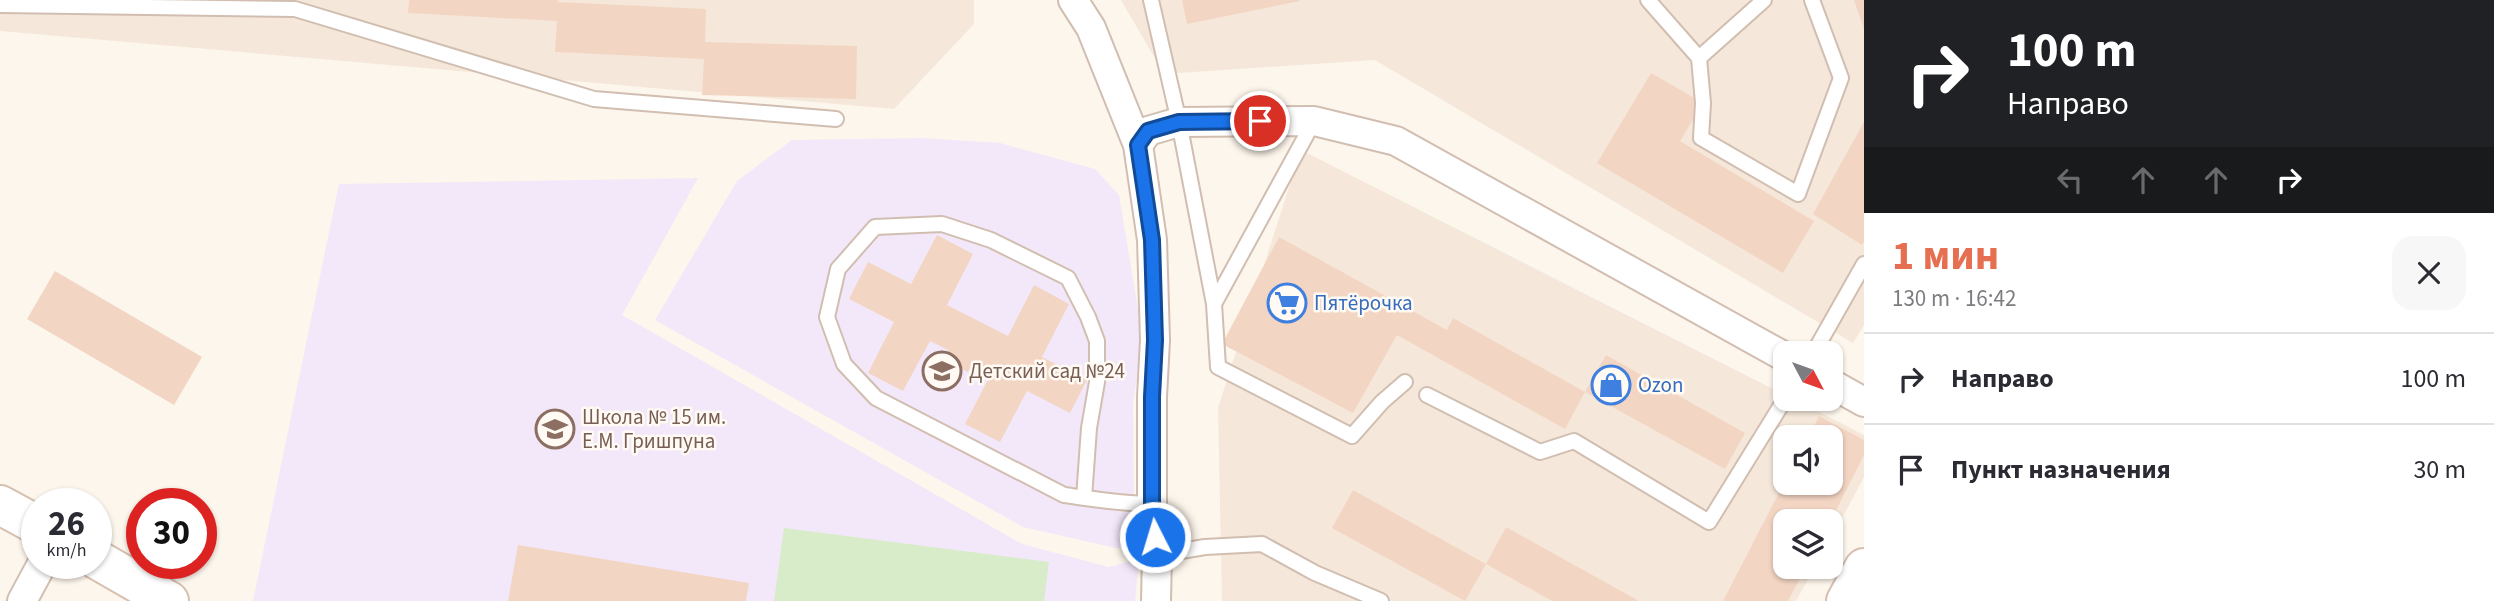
<!DOCTYPE html>
<html lang="ru">
<meta charset="utf-8">
<style>
:root{--surface:#fff;--page:#f7f7f7;--text:#2b2b33;--muted:#7c7c81;--line:#e1e1e2;--accent:#e76f51}
body{margin:0;font-family:"Source Sans 3",sans-serif;background:var(--page);color:var(--text);height:100vh;display:flex;flex-direction:column;font-size:26px;white-space:nowrap}
*{box-sizing:border-box;margin:0}
p{font-size:23px;color:var(--muted)}
.icon{flex:none;width:38px;height:38px;fill:none;stroke:currentColor;stroke-width:2;stroke-linecap:round;stroke-linejoin:round}
.map{position:relative;flex:1;overflow:hidden}
.drawer{display:flex;flex-direction:column;background:var(--surface);width:630px}
.drawer>*{flex:none}
.guide{background:#202124;color:#fff;overflow:hidden}
.needle{width:46px;rotate:131deg}
.fabs{position:absolute;left:1773px;top:341px;display:grid;gap:14px}
.fabs a{display:grid;place-items:center;width:70px;height:70px;border-radius:14px;background:var(--surface);box-shadow:0 2px 5px #0004;font-size:35px}
.speed{position:absolute;left:21px;top:488px;display:flex;gap:14px;font-size:35px;font-weight:700;text-align:center}
.speed>*{display:grid;place-content:center;width:91px;height:91px;border-radius:50%;background:var(--surface);box-shadow:0 2px 5px #0004;line-height:1}
.speed small{font-size:18px;font-weight:400}
.speed .limit{border:10px solid #d22;background:#fff;color:#111}
.pin{position:absolute;display:grid;place-items:center;width:60px;height:60px;color:#fff;margin:-30px;border:4px solid #fff;border-radius:50%;box-shadow:0 2px 7px #0007}
.me{position:absolute;width:77px;margin:-38px;rotate:355deg;stroke-linejoin:round;filter:drop-shadow(0 0 5px #0008)}
.turn{display:flex;align-items:center;gap:24px;height:147px;padding:0 28px;font-size:32px}
.turn .icon{width:91px;height:91px;stroke-width:2.5}
.turn b{display:block;font-size:49px;line-height:60px}
.lanes{display:flex;align-items:center;height:66px;padding:0 28px;background:#0003;justify-content:center;gap:35px;direction:ltr}
.lanes .off{opacity:.35}
.round{display:grid;place-items:center;flex:none;width:74px;height:74px;border-radius:21px;background:var(--page)}
.head{display:flex;align-items:center;justify-content:space-between;height:119px;padding:0 28px}
h1{font-size:42px;font-weight:700;line-height:52px;color:var(--accent)}
ul{padding:0;list-style:none}
li{display:flex;align-items:center;gap:21px;height:91px;padding:0 28px;border-top:2px solid var(--line)}
li div{flex:1}
li b{display:block;font-size:26px}
li em{font-style:normal}
main{display:flex;flex:1;min-height:0}
.map>svg:first-child{display:block}
.residential{fill:#f5e8da;fill-rule:evenodd}
.education{fill:#f3e8fa}
.green{fill:#d8ecc9}
.building{fill:#f3d5c3}
.lines{fill:none;stroke-linecap:round;stroke-linejoin:round}
.lane-casing{stroke:#d1beb0;stroke-width:18}
.street-casing{stroke:#d1beb0;stroke-width:32}
.secondary-casing{stroke:#d6c0b0;stroke-width:42}
.lane{stroke:#fff;stroke-width:14}
.street{stroke:#fff;stroke-width:28}
.secondary{stroke:#fff;stroke-width:38}
.route-casing{stroke:#114b97;stroke-width:18}
.route{stroke:#1a73e8;stroke-width:12}
.labels{text-anchor:middle;stroke-width:5;stroke-linejoin:round;paint-order:stroke}
.shop-label{font-size:21px;fill:#366cbe;stroke:#fffaf3;text-anchor:start}
.education-label{font-size:21px;fill:#785e54;stroke:#fffaf3;text-anchor:start}
</style>
<main>
<div class="map">
<svg width="1864" height="601" viewBox="0 0 1864 601">
<rect width="100%" height="100%" fill="#fdf6ec"/>
<path class="residential" d="M0,0H974V24L894,109L0,31Z
M1121,0H1864V325L1853,343L1375,60L1164,74Z
M1301,150L1785,395V399H1794L1864,435V477L1831,539L1830,522H1785V567H1815L1796,601H1222L1218,408ZM1785,438H1830V483H1785Z"/>
<path class="education" d="M921,138L1000,143L1095,169L1119,195L1143,339L1133,403L1134,504L1137,546L1116,548L1023,527L655,320L737,181L792,140Z
M698,178L622,315L1022,544L1109,567L1139,559L1135,601H253L339,184Z"/>
<path class="green" d="M784,528L1049,562L1044,601H774Z"/>
<path class="building" d="M409,0H558V2L706,9L705,42L857,46L856,99L702,95L704,59L555,52L557,21L408,13Z
M1182,0H1299L1300,1L1187,24Z
M1854,0H1864V29Z
M1651,73L1703,103L1680,141L1814,221L1783,273L1597,163Z
M1864,122V242L1862,245L1813,214Z
M937,235L973,254L947,305L1008,336L1034,285L1069,304L1042,357L1087,380L1070,413L1027,391L1000,442L965,424L992,372L973,363L968,372L944,360L948,350L930,341L903,391L868,373L894,322L849,299L868,262L911,284Z
M1279,237L1447,330L1453,318L1585,392L1565,429L1397,335L1353,413L1222,344Z
M55,271L202,357L174,405L27,319Z
M1606,355L1745,433L1725,469L1585,392Z
M1819,416L1864,440V455L1830,522H1785V567H1806L1788,601H1723L1784,483H1830V438H1808Z
M1353,490L1486,564L1465,601L1332,528Z
M1506,527L1639,601H1552L1486,564Z
M518,545L749,583L746,601H508Z"/>
<g class="lines">
<defs>
<path id="lane" d="M1151,0L1179,122L1214,304L1218,367L1352,436L1382,402L1405,382
M1648,0L1699,58L1703,103L1701,138L1798,194L1841,78L1812,0
M0,5L295,9L594,99L836,119
M1699,58L1764,0
M1214,304L1314,121
M1813,354L1864,264
M1427,395L1540,452L1574,441L1709,522L1785,399
M1084,498L1089,428L1097,382V341L1088,317L1068,278L991,240L942,224L875,227L838,269L827,317L844,364L876,398L1064,495C1093,499 1122,504 1152,504
M1157,555L1205,547L1262,544L1315,573L1381,601"/>
<path id="street" d="M1073,0L1091,28L1138,145L1152,240L1155,340L1152,397V504L1157,555L1156,601
M1138,145L1148,131L1179,122L1314,121L1396,141L1785,357
M1830,383L1864,402
M22,601L42,564"/>
<path id="secondary" d="M0,505L37,525
M96,559L169,601
M1846,601L1864,568"/>
</defs>
<use href="#lane" class="lane-casing"/>
<use href="#street" class="street-casing"/>
<use href="#secondary" class="secondary-casing"/>
<use href="#lane" class="lane"/>
<use href="#street" class="street"/>
<use href="#secondary" class="secondary"/>
</g>
<g class="lines">
<defs>
<path id="route" d="M1155,537L1152,503V397L1155,340L1152,240L1138,145L1148,131L1179,122L1260,121"/>
</defs>
<use href="#route" class="route-casing"/>
<use href="#route" class="route"/>
</g>
<defs>
<symbol id="supermarket-ring" viewBox="-11 -11 22 22"><circle r="9.5" fill="#fffaf3" stroke="#3f7fe0" stroke-width="1.5"/><path d="M-6-5.5h2.5l.6 2H6L4.5 2H-2.5L-4.4-4H-6ZM-1.5 3.2a1.3 1.3 0 1 0 .1 0ZM3 3.2a1.3 1.3 0 1 0 .1 0Z" fill="#3f7fe0"/></symbol>
<symbol id="school-ring" viewBox="-11 -11 22 22"><circle r="9.5" fill="#fffaf3" stroke="#8d6e63" stroke-width="1.5"/><path d="M0-5L7-2L0 1L-7-2ZM-4 1L0 2.5L4 1V4Q0 6-4 4Z" fill="#8d6e63"/></symbol>
<symbol id="shop-ring" viewBox="-11 -11 22 22"><circle r="9.5" fill="#fffaf3" stroke="#3f7fe0" stroke-width="1.5"/><path d="M-5-2.5h2.3a2.7 3.5 0 0 1 5.4 0H5L5.5 6h-11ZM-1.5-2.5h3a1.5 2.3 0 0 0-3 0Z" fill="#3f7fe0"/></symbol>
</defs>
<g fill-rule="evenodd">
<use href="#supermarket-ring" x="1265" y="281" width="44" height="44"/>
<use href="#school-ring" x="920" y="349" width="44" height="44"/>
<use href="#shop-ring" x="1589" y="363" width="44" height="44"/>
<use href="#school-ring" x="533" y="407" width="44" height="44"/>
</g>
<g class="labels">
<g class="shop-label">
<text x="1314" y="310">Пятёрочка</text>
<text x="1638" y="392">Ozon</text>
</g>
<g class="education-label">
<text x="969" y="378">Детский сад №24</text>
<text x="582" y="424">Школа № 15 им.<tspan x="582" dy="24">Е.М. Гришпуна</tspan></text>
</g>
</g>
</svg>
<div class="fabs">
<a><svg class="needle" viewBox="-14 -14 28 28"><path d="M0-13l5 13h-10z" fill="#e53935"/><path d="M0 13l5-13h-10z" fill="#7c7c81"/></svg></a>
<a><svg class="icon" aria-label="sound" viewBox="0 0 24 24"><path d="M4 9h4l5-4v14l-5-4H4zM17 9q2 3 0 6"/></svg></a>
<a><svg class="icon" aria-label="layers" viewBox="0 0 24 24"><path d="M12 4l9 5-9 5-9-5zM3 14l9 5 9-5"/></svg></a>
</div>
<div class="speed"><div>26<small>km/h</small></div><div class="limit">30</div></div>
<div class="pin" style="left:1260px;top:121px;background:#d93025"><svg class="icon" aria-label="arrive" viewBox="0 0 24 24"><path d="M6 21V4h12l-3 4 3 4H6"/></svg></div>
<svg class="me" style="left:1155px;top:537px" viewBox="-20 -20 40 40"><circle r="17" fill="#1a73e8" stroke="#fff" stroke-width="3"/><path d="M0-11L8 9 0 5-8 9z" fill="#fff"/></svg>
</div>
<section class="drawer">
<div class="guide">
<div class="turn"><svg class="icon" aria-label="right" viewBox="0 0 24 24"><path d="M7 20v-9h11M14 6l5 5-5 5"/></svg><div><b>100 m</b>Направо</div></div>
<div class="lanes"><svg class="icon off" aria-label="left" viewBox="0 0 24 24"><path d="M17 20v-9H6M10 6l-5 5 5 5"/></svg><svg class="icon off" aria-label="ahead" viewBox="0 0 24 24"><path d="M12 20V5M6 11l6-6 6 6"/></svg><svg class="icon off" aria-label="ahead" viewBox="0 0 24 24"><path d="M12 20V5M6 11l6-6 6 6"/></svg><svg class="icon" aria-label="right" viewBox="0 0 24 24"><path d="M7 20v-9h11M14 6l5 5-5 5"/></svg></div>
</div>
<div class="head"><div><h1>1 мин</h1><p>130 m · 16:42</p></div><a class="round"><svg class="icon" aria-label="close" viewBox="0 0 24 24"><path d="M6 6l12 12M18 6L6 18"/></svg></a></div>
<ul>
<li><svg class="icon" aria-label="right" viewBox="0 0 24 24"><path d="M7 20v-9h11M14 6l5 5-5 5"/></svg><div><b>Направо</b></div><em>100 m</em></li>
<li><svg class="icon" aria-label="arrive" viewBox="0 0 24 24"><path d="M6 21V4h12l-3 4 3 4H6"/></svg><div><b>Пункт назначения</b></div><em>30 m</em></li>
</ul>
</section>
</main>
